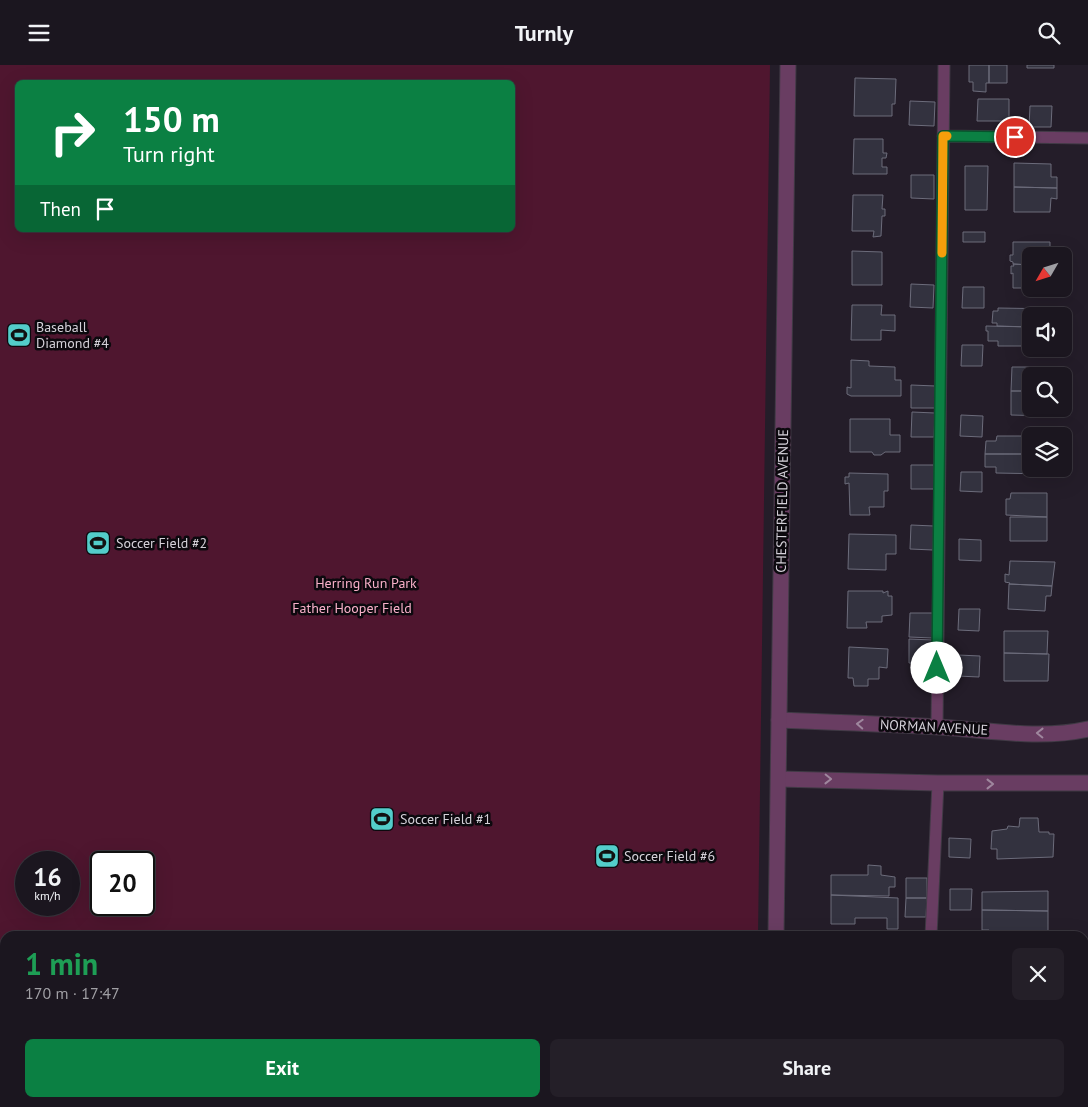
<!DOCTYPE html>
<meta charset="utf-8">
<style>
:root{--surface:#1b161f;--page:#241f28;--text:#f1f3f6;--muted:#a09fa4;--line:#39353d;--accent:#0b8043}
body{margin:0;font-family:"PT Sans",sans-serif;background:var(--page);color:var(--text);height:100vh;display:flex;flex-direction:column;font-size:19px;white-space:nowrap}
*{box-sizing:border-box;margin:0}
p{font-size:16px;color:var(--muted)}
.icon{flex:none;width:28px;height:28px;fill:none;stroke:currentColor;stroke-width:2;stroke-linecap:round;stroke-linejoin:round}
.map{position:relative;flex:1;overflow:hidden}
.sheet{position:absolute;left:0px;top:866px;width:1089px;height:176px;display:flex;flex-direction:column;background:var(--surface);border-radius:15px 15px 0 0;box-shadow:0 5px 20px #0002,0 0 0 1px var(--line)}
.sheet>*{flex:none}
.banner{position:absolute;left:15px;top:15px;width:500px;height:152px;border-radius:8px;box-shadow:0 5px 20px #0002,0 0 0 1px var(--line);background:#0b8043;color:#fff;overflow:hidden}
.needle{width:32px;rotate:231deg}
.controls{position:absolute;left:1022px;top:182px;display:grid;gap:10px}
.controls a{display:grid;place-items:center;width:50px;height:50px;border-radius:8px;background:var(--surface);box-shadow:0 5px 20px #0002,0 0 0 1px var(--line);font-size:25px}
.speed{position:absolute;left:15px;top:786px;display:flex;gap:10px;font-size:25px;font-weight:700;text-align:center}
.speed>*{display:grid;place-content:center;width:65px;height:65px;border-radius:50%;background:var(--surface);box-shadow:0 5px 20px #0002,0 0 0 1px var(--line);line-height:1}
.speed small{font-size:12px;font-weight:400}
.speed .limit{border:2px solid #111;border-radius:8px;background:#fff;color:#111}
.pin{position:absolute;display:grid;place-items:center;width:42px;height:42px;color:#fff;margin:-21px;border:2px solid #fff;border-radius:50%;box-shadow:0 1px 5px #0007}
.me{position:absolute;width:55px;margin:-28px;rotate:0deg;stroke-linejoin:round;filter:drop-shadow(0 0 4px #0008)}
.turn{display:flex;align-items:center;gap:18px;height:105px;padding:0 25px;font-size:22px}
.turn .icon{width:65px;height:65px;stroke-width:2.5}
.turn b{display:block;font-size:35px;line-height:42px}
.then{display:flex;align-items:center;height:48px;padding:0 25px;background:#0003;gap:10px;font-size:19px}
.round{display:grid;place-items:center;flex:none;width:52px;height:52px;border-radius:8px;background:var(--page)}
.summary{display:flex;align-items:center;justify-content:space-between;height:85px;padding:0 25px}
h1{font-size:30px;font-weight:700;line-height:38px;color:#1e9e55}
.action{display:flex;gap:10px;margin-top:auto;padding:10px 25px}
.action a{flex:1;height:58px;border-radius:8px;background:var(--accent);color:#fff;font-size:20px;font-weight:700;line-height:58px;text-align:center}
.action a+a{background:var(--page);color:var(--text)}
header{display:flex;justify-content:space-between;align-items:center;height:65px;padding:0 25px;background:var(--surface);font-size:22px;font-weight:700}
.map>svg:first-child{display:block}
.green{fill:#4f162f;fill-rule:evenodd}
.building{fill:#33323f;stroke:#6c6c7b}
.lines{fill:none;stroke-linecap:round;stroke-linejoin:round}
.service-casing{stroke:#403a45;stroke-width:13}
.minor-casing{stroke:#403a45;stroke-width:17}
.tertiary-casing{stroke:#403a45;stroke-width:17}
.service{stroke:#693d62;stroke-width:11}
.minor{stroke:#693d62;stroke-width:15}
.tertiary{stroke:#693d62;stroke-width:15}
.oneway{stroke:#9f879e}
.route-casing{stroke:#07532c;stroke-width:12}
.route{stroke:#0b8043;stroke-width:9}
.slow{stroke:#f59e0b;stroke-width:9}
.labels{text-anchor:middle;stroke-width:5;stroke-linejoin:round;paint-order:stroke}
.poi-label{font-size:14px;fill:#d5d1d9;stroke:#0c090e;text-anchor:start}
.street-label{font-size:14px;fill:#d5d1d9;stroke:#0c090e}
.park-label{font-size:14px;fill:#f8b0c9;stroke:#0c090e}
</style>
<header><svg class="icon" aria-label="menu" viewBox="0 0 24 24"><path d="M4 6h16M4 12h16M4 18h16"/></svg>Turnly<svg class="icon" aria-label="search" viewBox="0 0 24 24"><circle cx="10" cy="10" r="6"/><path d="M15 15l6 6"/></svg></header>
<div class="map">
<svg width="1088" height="1042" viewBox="0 0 1088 1042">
<rect width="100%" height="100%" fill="#241d29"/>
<path class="green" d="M0,0H770L758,871H5V1038H756V1042H0ZM18,18H512V165H18ZM26,798H69V840H26ZM101,798H144V840H101Z"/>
<path class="building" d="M969,0H989V18H986V27L973,26V17H969Z
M989,0H1007V18H989Z
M1027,0H1054V3H1027Z
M855,13L896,14L895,39H892V51H854Z
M978,34H1009V56H977Z
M910,36L935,37L934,61L909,60Z
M1030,41H1052L1051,62H1029Z
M854,74H883V88H887L886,93H882V102H887V109H853Z
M1014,98L1051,99V112H1057V123L1014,122Z
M965,101H988L987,145H965Z
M911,110H934V134L911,133Z
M1014,122L1057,123V134L1051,133L1050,147H1014Z
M853,130H883L882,144H885V151H882L881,171L873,172L874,166H852Z
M963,167H985V177H963Z
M1013,177H1050V191H1031V200L1013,199V197L1010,196V190H1013Z
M852,186L882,187V220H852Z
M1013,199L1031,200V223H1013V208L1011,209V201H1014Z
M911,219L934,220L933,243L910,242Z
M963,222H984V243H962Z
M852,240H882L881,250H895V266L881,265V275H851Z
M998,243L1058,244V251H1031V262L997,261V258H992L993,246H998Z
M986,261L1031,262V281H998V276H988V266H986Z
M962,280H983L982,301H961Z
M851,295L869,296V301L895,302V315H901V331H851L847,329V322L851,323Z
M1012,302H1048V311H1031V326H1011Z
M911,320L936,321V343H911Z
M1011,326H1031V344H1048V351L1011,350Z
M912,347L935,348L934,372H911Z
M961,350L983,351L982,372L960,371Z
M850,354H890V370H900V387H885L881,390H874L872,387H850Z
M997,371H1031V389H985L986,376H996Z
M985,389H1031V404H1056V407L1047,408V409L996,408V402H985Z
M911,400H935L934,424H911Z
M961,407H982V427L960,426Z
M849,408L888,409V426H884V442H869L870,450H850L849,418L845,419V412H849Z
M1011,428H1047V452L1006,450V434H1010Z
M1010,452H1047V476H1010Z
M911,460L934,461L933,485L910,484Z
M849,469L896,470V489H886V505L848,504Z
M959,474L981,475V496L959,495Z
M1010,496L1055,497L1052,521L1009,519L1010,518L1005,517V509L1009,510Z
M1009,519L1052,521L1051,531H1046L1045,546L1008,544Z
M848,526H883V528L888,526V531H892V550L882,551V557H866L867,563H847Z
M959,544H980L979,566L958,565Z
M910,548H933V573L909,572Z
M1004,566H1048L1047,589L1004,588Z
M909,574L933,575L932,599L909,598Z
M849,582L888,584L887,603L879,602V614H868V621H854L853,613H848Z
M1004,588L1049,589L1048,616H1004Z
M958,590L980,591L979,612L957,611Z
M1020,753H1038L1039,767H1049V769H1054L1053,792L997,794V784H991L992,766L1007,764L1008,761L1019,762Z
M949,773L971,774L970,793L949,792Z
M868,800L881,801V810L895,812V822H889V831L831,830V810H868Z
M906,813H927V833H906Z
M950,824H972L971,845H950Z
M1048,826V846L982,845V827Z
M831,830L898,833V864H887V853H855V859H831Z
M906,833H927L926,852H905Z
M982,845L1048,846V867H989V865H982Z
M828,1038H896L895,1042H828Z
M903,1038H924V1042H903Z"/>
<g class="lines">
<defs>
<path id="service" d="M943,71L1088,73
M937,662L944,0
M931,871L938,718
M929,1042V1038"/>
<path id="minor" d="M779,655C832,657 886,659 939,662C988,665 1040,675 1088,664
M779,714L938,718H1088"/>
<path id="tertiary" d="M776,871L788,0
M773,1042V1038"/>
</defs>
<use href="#service" class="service-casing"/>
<use href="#minor" class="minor-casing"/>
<use href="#tertiary" class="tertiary-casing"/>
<use href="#service" class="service"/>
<use href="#minor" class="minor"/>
<use href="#tertiary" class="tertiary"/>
</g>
<defs><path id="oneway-chevron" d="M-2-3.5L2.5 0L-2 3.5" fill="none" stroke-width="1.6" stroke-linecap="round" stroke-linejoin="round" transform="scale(1.25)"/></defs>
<g class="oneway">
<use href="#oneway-chevron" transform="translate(860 659) rotate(-177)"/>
<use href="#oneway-chevron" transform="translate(1040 668) rotate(-179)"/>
<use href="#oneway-chevron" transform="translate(828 714) rotate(1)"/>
<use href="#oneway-chevron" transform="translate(990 719)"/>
</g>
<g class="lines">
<defs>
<path id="route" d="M937,603L943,71L1015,72"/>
</defs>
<use href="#route" class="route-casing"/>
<use href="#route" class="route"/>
<path class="slow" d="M942,188L943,71H947"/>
</g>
<defs>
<symbol id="stadium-square" viewBox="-11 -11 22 22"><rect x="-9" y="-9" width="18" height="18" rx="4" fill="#53cdca" stroke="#0c090e"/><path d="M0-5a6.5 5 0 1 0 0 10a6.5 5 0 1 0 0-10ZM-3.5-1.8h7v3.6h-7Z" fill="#111"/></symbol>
</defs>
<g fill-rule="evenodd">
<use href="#stadium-square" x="5" y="256" width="28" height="28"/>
<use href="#stadium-square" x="84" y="464" width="28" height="28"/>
<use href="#stadium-square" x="368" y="740" width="28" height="28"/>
<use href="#stadium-square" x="593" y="777" width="28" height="28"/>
</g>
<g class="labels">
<g class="poi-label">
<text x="36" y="267">Baseball<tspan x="36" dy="16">Diamond #4</tspan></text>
<text x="116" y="483">Soccer Field #2</text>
<text x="400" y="759">Soccer Field #1</text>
<text x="624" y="796">Soccer Field #6</text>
</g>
<g class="street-label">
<text transform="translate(782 436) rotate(-89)" y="5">CHESTERFIELD AVENUE</text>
<text transform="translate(934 662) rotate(3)" y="5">NORMAN AVENUE</text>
</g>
<g class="park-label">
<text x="366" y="523">Herring Run Park</text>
<text x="352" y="548">Father Hooper Field</text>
</g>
</g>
</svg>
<div class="controls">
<a><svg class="needle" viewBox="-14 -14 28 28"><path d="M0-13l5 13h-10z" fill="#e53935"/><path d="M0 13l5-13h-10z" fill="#a09fa4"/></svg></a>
<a><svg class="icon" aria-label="sound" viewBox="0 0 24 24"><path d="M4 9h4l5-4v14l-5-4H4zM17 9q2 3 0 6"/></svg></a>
<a><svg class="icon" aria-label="search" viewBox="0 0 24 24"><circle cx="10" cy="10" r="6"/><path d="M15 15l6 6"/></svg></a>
<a><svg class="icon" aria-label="layers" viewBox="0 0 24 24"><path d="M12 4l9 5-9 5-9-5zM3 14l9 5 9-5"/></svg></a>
</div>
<div class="speed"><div>16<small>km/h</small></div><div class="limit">20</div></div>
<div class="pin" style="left:1015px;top:72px;background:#d93025"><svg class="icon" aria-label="arrive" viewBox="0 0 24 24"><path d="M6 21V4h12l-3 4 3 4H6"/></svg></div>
<svg class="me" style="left:937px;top:603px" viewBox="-20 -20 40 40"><circle r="19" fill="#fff"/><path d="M0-13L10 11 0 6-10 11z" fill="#0b8043"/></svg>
<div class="banner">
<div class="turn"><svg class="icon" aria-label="right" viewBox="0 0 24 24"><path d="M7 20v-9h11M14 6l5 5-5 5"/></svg><div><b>150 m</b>Turn right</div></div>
<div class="then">Then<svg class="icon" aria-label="arrive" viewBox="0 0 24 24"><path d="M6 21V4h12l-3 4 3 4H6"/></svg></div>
</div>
<section class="sheet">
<div class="summary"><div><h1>1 min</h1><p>170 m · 17:47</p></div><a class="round"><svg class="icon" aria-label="close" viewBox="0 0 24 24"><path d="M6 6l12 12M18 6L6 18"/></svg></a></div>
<div class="action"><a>Exit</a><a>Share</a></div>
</section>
</div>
